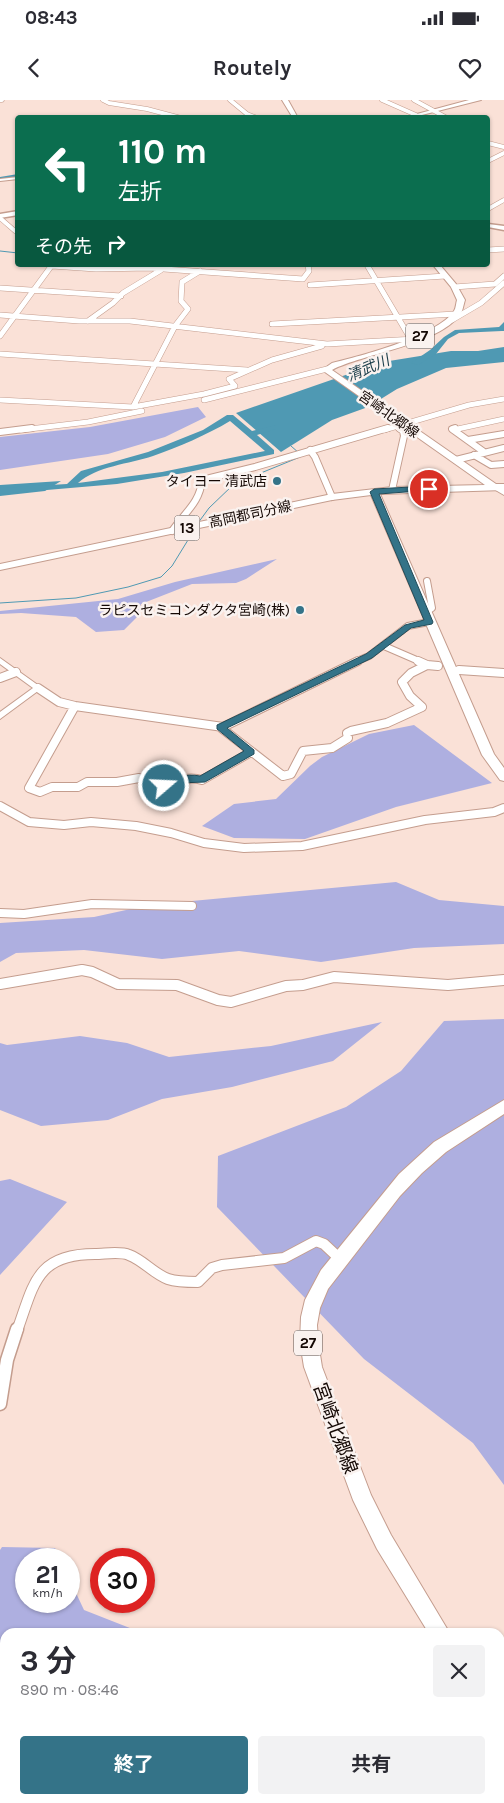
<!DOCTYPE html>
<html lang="ja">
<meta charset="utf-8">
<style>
:root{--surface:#fff;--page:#f2f2f3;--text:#2b2b33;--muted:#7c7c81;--accent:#347388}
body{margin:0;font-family:Karla,"Noto Sans JP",sans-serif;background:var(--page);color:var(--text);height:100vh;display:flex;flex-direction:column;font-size:19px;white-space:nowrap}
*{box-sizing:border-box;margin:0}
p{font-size:16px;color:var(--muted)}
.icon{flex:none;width:28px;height:28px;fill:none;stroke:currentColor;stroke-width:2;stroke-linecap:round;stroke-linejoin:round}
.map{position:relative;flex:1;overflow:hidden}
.details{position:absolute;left:0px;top:1528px;width:505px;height:176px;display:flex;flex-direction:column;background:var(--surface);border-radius:15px 15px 0 0;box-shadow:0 1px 4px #0004}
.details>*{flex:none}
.top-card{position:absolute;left:15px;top:15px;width:475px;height:152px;border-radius:5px;box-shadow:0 1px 4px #0004;background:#0b6e4f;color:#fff;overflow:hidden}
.speed{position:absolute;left:15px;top:1448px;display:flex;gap:10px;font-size:25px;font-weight:700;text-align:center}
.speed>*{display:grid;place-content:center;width:65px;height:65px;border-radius:50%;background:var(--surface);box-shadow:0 1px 4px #0004;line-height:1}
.speed small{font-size:12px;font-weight:400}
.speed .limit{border:8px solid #d22;background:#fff;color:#111}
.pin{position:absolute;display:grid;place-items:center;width:42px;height:42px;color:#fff;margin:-21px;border:2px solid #fff;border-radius:50%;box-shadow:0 1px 5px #0007}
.me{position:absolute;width:55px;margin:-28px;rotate:71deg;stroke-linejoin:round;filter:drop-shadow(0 0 4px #0008)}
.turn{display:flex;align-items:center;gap:18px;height:105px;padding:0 20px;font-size:22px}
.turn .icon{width:65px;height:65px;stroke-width:2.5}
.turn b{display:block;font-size:35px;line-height:42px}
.then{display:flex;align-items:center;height:48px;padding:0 20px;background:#0003;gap:10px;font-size:19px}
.round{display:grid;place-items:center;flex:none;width:52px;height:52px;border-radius:5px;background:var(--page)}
.summary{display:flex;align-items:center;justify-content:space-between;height:85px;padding:0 20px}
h1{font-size:30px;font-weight:700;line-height:38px}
.button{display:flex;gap:10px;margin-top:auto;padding:10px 20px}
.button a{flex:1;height:58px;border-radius:5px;background:var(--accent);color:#fff;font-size:20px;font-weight:700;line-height:58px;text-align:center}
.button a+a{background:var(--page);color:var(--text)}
.status{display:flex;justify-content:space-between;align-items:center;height:35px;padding:0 25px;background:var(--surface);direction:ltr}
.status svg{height:14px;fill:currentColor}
header{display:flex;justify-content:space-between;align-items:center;height:65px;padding:0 20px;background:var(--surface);font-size:22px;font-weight:700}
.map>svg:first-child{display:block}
.green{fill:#aeafe0}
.water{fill:#4f99b3}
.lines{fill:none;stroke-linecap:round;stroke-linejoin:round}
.stream{stroke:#4f99b3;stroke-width:1}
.river{fill:#4f99b3;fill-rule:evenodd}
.minor-far5-casing{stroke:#c49d8e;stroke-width:5}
.minor-far4-casing{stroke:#c49d8e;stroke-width:6}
.minor-far3-casing{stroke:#c49d8e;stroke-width:8}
.minor-far2-casing{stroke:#c49d8e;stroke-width:10}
.minor-far1-casing{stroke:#c49d8e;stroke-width:12}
.minor-casing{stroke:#c49d8e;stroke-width:15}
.tertiary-casing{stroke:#c49d8e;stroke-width:2}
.secondary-casing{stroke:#c49d8e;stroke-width:3}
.primary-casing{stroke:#c49d8e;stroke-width:2}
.motorway-casing{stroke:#c49d8e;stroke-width:3}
.minor-far5{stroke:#fff;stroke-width:4}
.minor-far4{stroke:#fff;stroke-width:5}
.minor-far3{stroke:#fff;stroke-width:6}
.minor-far2{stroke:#fff;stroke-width:8}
.minor-far1{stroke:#fff;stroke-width:10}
.minor{stroke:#fff;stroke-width:12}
.tertiary{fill:#fff;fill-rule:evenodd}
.secondary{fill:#fff;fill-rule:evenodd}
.primary{fill:#fff;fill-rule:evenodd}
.motorway{fill:#fff;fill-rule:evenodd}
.primary-bridge-casing{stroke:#c49d8e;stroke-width:22;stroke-linecap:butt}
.primary-bridge{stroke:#fff;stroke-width:19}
.route{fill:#347388;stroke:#224b58}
.poi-dot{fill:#347388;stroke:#faf2ef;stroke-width:2}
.labels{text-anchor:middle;stroke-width:5;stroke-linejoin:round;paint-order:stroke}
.far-street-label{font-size:14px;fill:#140804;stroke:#faf2ef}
.far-poi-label{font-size:14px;fill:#140804;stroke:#faf2ef;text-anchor:end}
.shield{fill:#faf2ef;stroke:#594e4a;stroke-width:1}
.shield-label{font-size:15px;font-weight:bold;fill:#140804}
.far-water-label{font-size:15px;font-style:italic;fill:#1b3e4a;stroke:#faf2ef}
.near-street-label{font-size:19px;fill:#140804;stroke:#faf2ef}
</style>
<div class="status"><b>08:43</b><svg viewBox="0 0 49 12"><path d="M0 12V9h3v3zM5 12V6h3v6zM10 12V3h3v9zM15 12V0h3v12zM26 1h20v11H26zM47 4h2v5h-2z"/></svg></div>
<header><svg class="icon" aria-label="back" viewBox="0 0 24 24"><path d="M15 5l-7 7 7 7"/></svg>Routely<svg class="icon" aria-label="heart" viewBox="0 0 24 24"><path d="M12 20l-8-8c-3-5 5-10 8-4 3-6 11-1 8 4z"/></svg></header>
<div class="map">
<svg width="504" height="1703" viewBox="0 0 504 1703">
<rect width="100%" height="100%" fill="#fae1d7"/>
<path class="green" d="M198,307L206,317L165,337L108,354L0,370V337L90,327Z
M277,459L246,479L236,483L192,484L141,504L137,517L124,530L96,532L76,517L21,513L0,514V511L118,499L175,482Z
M414,625L492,683L396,707L305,739L234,738L202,726L234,704L276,699L310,666L322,657L369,634Z
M396,782L439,800L504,806V844L414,848L321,862L239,851L162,859L84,850L16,853L0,862V823L94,817L149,805Z
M504,919V1385L473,1343L364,1259L217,1107L218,1056L346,1007L401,971L444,921Z
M382,922L333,961L232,987L162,999L108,1020L41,1026L0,1010V943L7,945L80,936L127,943L169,957L271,946Z
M10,1079L67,1102L0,1175V1081Z
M2,1447L55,1448L60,1459H26V1501H69V1478L84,1510L140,1532H5V1558L0,1556V1450Z"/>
<path class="water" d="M504,247V262L446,268L397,289L368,307L332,320L281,352L236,313L383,262L451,251H478Z
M61,381L45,391L0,396V385Z"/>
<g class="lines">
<path class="stream" d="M0,151L18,153
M291,346L299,353
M198,423L209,408L234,384L300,357
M0,503L76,498L128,487L161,477L172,466L196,427"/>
<path class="river" d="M18,74V78L0,81V77Z
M504,222V231H502L459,233L448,239L436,254L418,265L411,263L430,250L444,237L455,230L499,227Z
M227,315H233L252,331L276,325V329L257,335L274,350V354L184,373L117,384L0,394V388L67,384L81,371L148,352L203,330ZM230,321L265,351L162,372L78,383C97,366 129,364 153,356C178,347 207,335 230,321Z
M0,1633H5V1653H0Z"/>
<defs>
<path id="minor-far5" d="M0,0H2
M103,0L109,3L147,9L181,18
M230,0L247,14L257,18
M382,0L416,15
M414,0L447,18
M488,43L504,47
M488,61L504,53
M488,109L504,100
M0,118L15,131"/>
<path id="minor-far4" d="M488,150L504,149
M367,165L410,238
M52,166L96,169L150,168L303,179L309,171L308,165
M310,185L445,176
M454,187L495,184L504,176
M0,188L121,196
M0,215L79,221H130L327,244L415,239
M452,220L481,203L504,183
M88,221L113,203L123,193L161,170
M272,224L456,214
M0,236L52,165
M0,254L247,270
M0,300L133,307L204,294L235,286L229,279L272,260L322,246
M204,300L327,269
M133,307L175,226L188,209L181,201L182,182L200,171
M396,326L401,330
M21,330L88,322L142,311
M384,330L469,305L504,299
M453,330L504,319"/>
<path id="minor-far3" d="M455,328L452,329L484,352
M0,332L32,328
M468,340L504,334
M310,350L315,357L332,397
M474,355L491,365L504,364
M456,360L504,348
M392,390L404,336L403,331L399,328
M172,431C184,413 200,403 202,380L255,367L388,328
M426,512L432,508L427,481
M384,546L421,562
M355,562L369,556L408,526L429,522"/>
<path id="minor-far2" d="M418,561L427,565L438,566
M459,570L504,573
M0,578L16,572
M38,588L59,602L75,606L223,627L358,561
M75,606L29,688L40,692L52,687H78L87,682H117L139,678L164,686C176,680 189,676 202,680L251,652
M220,627L283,676L291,674L303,651L332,648L348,638L347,633L351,631L387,623L422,607L410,596L402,582L411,573L427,565
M0,706L29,722L64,725L91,722L136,726L171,733L204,743L244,748L302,746L425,720L494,712L504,708
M0,813L24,814L92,804L192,806"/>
<path id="minor-far1" d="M0,884L82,870L92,872L118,884L177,885L218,900L231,902L286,886L303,885L334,877L448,885L504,880
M17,1231C34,1184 36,1154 95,1154C105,1154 120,1151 129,1155C143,1160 154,1174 168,1179C177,1182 188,1182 198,1182L212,1168L222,1165L284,1158L316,1141L324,1144L340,1159"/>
<path id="minor" d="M0,1304L7,1260L17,1229
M500,1581L504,1580
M166,1699L171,1703"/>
<path id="tertiary" d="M469,0H481L414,17L402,18Z
M18,77V79L0,81V79Z
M492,386H496L504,390V395L492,388Z
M0,558L42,588L0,619V612L33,588L0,564Z"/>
<path id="secondary" d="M18,111V115L0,118V114Z
M488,124L504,126V130L488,127Z"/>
<path id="primary" d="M282,0H288L298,18H293Z
M433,165H440L456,184L465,200C464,203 463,208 462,211C445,244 361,254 332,270L496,384H504V390L380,394L494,654L504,668V681L500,680L482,655L371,395L332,400L0,470V464L332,394L392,387L485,385L322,270L332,263C361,256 437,236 454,211C456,208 456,203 457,200L451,187Z
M504,1000V1014L446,1052L422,1073L400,1096L328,1189L320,1208L317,1225L318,1242L322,1267L371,1395L391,1435L449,1532H428L377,1449L353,1400L304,1267L300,1242L301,1217L305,1200L321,1170L399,1074L434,1042Z"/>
<path id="motorway" d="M504,1633V1657L500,1658V1634Z
M504,1667V1691L500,1692V1668Z
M368,1699H399L397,1703H366Z
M417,1699H470L468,1703H415Z"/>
</defs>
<use href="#minor-far5" class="minor-far5-casing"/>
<use href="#minor-far4" class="minor-far4-casing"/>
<use href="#minor-far3" class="minor-far3-casing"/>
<use href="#minor-far2" class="minor-far2-casing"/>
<use href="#minor-far1" class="minor-far1-casing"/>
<use href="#minor" class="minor-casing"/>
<use href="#tertiary" class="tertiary-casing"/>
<use href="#secondary" class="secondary-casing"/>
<use href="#primary" class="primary-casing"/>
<use href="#motorway" class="motorway-casing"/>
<use href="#minor-far5" class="minor-far5"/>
<use href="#minor-far4" class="minor-far4"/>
<use href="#minor-far3" class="minor-far3"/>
<use href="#minor-far2" class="minor-far2"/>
<use href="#minor-far1" class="minor-far1"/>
<use href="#minor" class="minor"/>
<use href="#tertiary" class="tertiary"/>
<use href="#secondary" class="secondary"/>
<use href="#primary" class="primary"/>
<use href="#motorway" class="motorway"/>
<defs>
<path id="primary-bridge" d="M500,1658L504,1668"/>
</defs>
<use href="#primary-bridge" class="primary-bridge-casing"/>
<use href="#primary-bridge" class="primary-bridge"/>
</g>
<path class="route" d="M429,386L433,389L432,390L379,394L433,522L432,524L411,528L372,558L227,628L254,650V654L205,682L179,683L168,689H160V684C173,678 186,673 200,676L244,651L217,629V625L366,554L405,525L424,520L370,392L374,389Z"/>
<g class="poi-dot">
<circle cx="277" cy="381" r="5"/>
<circle cx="300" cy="510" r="5"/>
</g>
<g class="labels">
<g class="far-street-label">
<text transform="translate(389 314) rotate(35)" y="5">宮崎北郷線</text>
<text transform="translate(250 414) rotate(-12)" y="5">高岡都司分線</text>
</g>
<g class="far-poi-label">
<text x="267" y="386">タイヨー 清武店</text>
<text x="290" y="515">ラピスセミコンダクタ宮崎(株)</text>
</g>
<g class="shield">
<rect x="406" y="223.5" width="28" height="25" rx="4"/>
<rect x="174.5" y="415.5" width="25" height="25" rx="4"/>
<rect x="294" y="1230.5" width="28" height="25" rx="4"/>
</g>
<g class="shield-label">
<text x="420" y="241">27</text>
<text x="187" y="433">13</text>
<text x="308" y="1248">27</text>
</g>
<g class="far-water-label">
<text transform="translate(368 268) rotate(-23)" y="5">清武川</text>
</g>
<g class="near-street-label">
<text transform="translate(336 1328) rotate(70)" y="7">宮崎北郷線</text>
</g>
</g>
</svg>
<div class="speed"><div>21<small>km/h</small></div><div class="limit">30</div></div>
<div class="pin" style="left:429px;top:389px;background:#d93025"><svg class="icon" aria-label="arrive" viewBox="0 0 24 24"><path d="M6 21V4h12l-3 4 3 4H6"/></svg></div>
<svg class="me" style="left:164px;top:686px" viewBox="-20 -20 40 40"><circle r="17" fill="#347388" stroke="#fff" stroke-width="3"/><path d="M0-11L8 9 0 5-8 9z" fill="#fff"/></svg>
<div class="top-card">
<div class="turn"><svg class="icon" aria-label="left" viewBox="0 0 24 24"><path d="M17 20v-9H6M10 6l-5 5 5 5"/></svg><div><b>110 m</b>左折</div></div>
<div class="then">その先<svg class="icon" aria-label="right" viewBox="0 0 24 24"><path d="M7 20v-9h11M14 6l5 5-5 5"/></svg></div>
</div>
<section class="details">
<div class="summary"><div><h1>3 分</h1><p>890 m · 08:46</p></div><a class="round"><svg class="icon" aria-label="close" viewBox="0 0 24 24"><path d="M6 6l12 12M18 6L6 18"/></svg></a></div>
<div class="button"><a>終了</a><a>共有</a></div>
</section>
</div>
